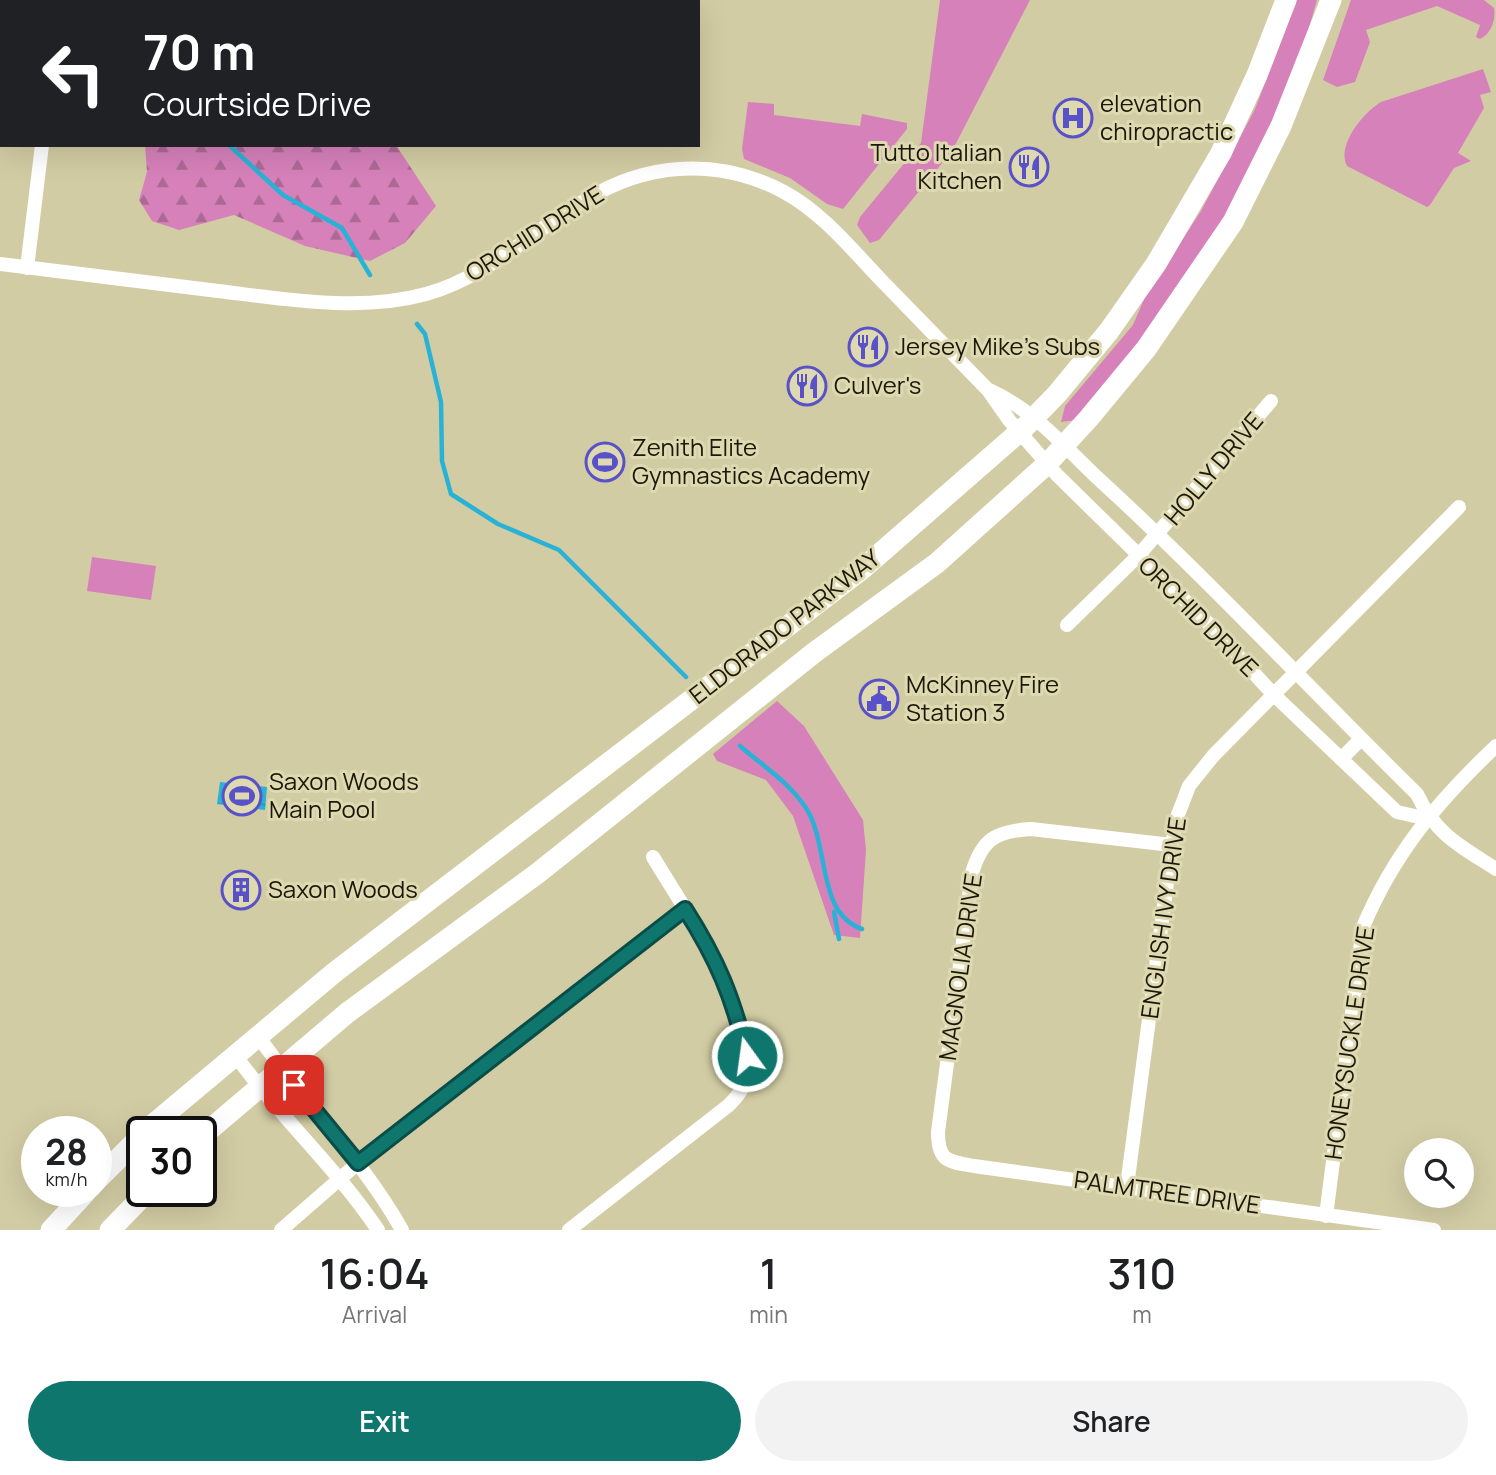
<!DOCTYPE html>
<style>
:root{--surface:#fff;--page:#f2f2f2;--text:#202124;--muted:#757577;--accent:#0f766e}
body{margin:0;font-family:Manrope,sans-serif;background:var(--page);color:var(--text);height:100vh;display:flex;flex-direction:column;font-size:26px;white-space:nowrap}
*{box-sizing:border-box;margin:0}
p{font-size:23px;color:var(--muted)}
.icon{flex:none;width:38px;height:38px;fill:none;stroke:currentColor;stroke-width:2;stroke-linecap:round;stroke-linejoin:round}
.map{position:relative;height:1230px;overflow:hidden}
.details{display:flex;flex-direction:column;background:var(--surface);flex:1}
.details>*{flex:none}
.guide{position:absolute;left:0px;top:0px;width:700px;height:147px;box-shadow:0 7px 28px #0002;background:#202124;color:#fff;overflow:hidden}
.buttons{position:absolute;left:1404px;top:1138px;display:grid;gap:14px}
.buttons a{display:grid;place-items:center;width:70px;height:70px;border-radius:50%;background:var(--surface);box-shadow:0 7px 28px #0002;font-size:35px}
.speed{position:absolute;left:21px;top:1116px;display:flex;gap:14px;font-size:35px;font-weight:700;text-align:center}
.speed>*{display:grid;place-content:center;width:91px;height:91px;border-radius:50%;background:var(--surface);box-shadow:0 7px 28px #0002;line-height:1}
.speed small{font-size:18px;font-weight:400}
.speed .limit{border:4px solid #111;border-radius:10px;background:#fff;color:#111}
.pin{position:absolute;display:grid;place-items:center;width:60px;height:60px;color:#fff;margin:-30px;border-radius:14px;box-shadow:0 4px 10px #0006}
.me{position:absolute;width:77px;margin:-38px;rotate:346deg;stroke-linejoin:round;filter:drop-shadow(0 0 5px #0008)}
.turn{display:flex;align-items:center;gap:24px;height:147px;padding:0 28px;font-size:32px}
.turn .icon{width:91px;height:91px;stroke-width:2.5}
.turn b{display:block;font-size:49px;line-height:60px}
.eta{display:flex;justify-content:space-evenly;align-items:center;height:119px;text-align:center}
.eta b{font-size:42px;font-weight:600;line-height:49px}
.cta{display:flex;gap:14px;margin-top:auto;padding:14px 28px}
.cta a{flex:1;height:80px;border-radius:42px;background:var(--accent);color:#fff;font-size:28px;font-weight:600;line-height:80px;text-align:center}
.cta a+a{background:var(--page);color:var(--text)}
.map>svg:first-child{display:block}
.green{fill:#d681ba}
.forest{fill:url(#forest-firs)}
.water{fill:url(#water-ripples)}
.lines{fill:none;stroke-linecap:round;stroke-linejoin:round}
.stream{stroke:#29b2d6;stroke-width:4.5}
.street{stroke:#fff;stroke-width:14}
.primary{stroke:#fff;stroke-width:21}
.route-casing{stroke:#0a4d48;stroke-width:18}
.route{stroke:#0f766e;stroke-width:12}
.labels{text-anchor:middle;stroke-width:6;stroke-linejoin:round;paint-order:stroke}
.poi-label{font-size:24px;fill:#1b180a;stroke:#dfd9b1;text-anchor:start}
.street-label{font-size:24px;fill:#1b180a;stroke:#dfd9b1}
</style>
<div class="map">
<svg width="1496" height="1230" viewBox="0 0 1496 1230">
<defs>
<pattern id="forest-firs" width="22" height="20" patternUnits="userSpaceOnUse" patternTransform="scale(1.75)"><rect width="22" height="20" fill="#d681ba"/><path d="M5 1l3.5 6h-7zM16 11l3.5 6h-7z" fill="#ad6995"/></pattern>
<pattern id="water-ripples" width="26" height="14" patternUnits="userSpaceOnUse" patternTransform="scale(1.75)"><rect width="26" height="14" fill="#29b2d6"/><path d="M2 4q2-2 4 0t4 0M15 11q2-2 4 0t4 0" fill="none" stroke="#2498b6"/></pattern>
</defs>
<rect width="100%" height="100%" fill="#d2cca4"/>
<path class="green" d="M940,0H1030L952,151L879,240L870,243L857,225L860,217L921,143Z
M1297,0H1317L1296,73L1231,209L1187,280L1077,420L1061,422L1065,406L1133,325L1145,297L1201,211L1255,109Z
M1351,0H1484L1494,8C1496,20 1491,34 1480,39L1476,37L1480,25L1437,6L1366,30L1370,42L1355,82L1337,87L1323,80Z
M1483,69L1491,92L1480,95L1484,108L1458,153L1471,161L1454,168L1430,205L1427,207L1347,166C1336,145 1364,112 1381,102Z
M748,102L774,104V115L860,126L862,114L907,123V129L843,209L827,204L790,178L744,159L742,149Z
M92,557L156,566L151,600L87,591Z
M777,701L804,726L863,820L866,850L860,938L834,935L793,816L766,780L717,761L713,754Z"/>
<path class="forest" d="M145,145H396L436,206L405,243L370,261L305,246L234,215L179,230L152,221L139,200L147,172Z"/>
<path class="water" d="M220,782L267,787L265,810L217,804Z"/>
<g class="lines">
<path class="stream" d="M178,0L179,2
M229,145L283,195L342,228L370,275
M417,324L425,334L441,402L442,461L451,494L498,524L559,550L686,677
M740,746C764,767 788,781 806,808C830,845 816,913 862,929
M834,912L839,939"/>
<path class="street" d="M60,2V0
M0,264C70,273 140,281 210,290C279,298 358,313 426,294C491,276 540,224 598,193C657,161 724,160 784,192C823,213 853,251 883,282C918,318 953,354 988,390L1009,420L1057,475L1208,623L1273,694L1397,812L1428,819
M27,268L42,145
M989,390C1036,411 1066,449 1103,483C1212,583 1312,691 1417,794C1436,835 1460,846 1496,869
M1067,625L1138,556L1271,401
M1341,759L1361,739
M1172,845L1031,829C996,831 982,839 972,873L938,1132C938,1162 948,1161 974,1166L1434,1230
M258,1036C304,1102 362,1159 402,1230
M235,1055C279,1116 336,1167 378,1230
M1127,1186L1172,845L1176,820L1189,786L1213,756L1459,507
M1326,1216L1363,927C1394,853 1438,801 1496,746
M281,1230L358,1163L685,909
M569,1230L729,1105C738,1096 746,1086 748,1073C750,1058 745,1044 741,1030C725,966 687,913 653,857"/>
<path class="primary" d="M144,1132L335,972L861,570L1025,427L1057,394L1109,331L1156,264L1221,153L1257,75L1286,0
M201,1137L347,1013L538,873L815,652L937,563L1047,464L1089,418L1146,349L1233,222L1281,126L1331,0
M96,1181L142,1135
M51,1230L86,1192
M110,1230L147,1192"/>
</g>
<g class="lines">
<defs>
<path id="route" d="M294,1085L358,1163L685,909C717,959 733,997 747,1056"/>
</defs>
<use href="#route" class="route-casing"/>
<use href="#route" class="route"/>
</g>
<defs>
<symbol id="hospital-ring" viewBox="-11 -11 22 22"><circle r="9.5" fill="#dfd9b1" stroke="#5851c8" stroke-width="1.5"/><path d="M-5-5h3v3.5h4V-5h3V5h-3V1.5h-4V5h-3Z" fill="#5851c8"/></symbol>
<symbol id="restaurant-ring" viewBox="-11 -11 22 22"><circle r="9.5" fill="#dfd9b1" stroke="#5851c8" stroke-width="1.5"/><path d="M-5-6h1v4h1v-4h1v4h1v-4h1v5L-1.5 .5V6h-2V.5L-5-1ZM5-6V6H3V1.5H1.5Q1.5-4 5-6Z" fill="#5851c8"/></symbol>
<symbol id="stadium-ring" viewBox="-11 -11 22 22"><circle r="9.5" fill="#dfd9b1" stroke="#5851c8" stroke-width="1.5"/><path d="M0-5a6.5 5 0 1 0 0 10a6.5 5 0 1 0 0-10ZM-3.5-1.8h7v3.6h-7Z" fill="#5851c8"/></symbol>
<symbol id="civic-ring" viewBox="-11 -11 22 22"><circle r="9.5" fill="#dfd9b1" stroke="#5851c8" stroke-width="1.5"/><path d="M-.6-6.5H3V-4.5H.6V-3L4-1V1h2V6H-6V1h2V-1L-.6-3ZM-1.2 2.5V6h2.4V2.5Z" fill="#5851c8"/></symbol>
<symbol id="building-ring" viewBox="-11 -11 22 22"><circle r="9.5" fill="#dfd9b1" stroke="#5851c8" stroke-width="1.5"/><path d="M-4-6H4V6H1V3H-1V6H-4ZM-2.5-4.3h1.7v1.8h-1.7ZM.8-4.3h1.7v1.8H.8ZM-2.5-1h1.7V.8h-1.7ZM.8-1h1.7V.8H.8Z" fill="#5851c8"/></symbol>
</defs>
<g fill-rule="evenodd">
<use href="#hospital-ring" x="1051" y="96" width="44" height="44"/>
<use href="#restaurant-ring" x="1007" y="145" width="44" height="44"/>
<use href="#restaurant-ring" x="846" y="325" width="44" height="44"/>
<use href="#restaurant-ring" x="785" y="364" width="44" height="44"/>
<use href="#stadium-ring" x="583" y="440" width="44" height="44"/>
<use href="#civic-ring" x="857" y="677" width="44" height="44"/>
<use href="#stadium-ring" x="220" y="774" width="44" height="44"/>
<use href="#building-ring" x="219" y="868" width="44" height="44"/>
</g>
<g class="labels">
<g class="poi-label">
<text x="1100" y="112">elevation<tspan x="1100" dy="28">chiropractic</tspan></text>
<text x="1002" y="161" text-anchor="end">Tutto Italian<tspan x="1002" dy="28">Kitchen</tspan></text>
<text x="895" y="355">Jersey Mike's Subs</text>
<text x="834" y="394">Culver's</text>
<text x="632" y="456">Zenith Elite<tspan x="632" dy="28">Gymnastics Academy</tspan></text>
<text x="906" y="693">McKinney Fire<tspan x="906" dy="28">Station 3</tspan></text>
<text x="269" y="790">Saxon Woods<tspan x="269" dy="28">Main Pool</tspan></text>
<text x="268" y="898">Saxon Woods</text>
</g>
<g class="street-label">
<text transform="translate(535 234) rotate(-32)" y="8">ORCHID DRIVE</text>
<text transform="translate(1214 469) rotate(-50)" y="8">HOLLY DRIVE</text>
<text transform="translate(1198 617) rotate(45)" y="8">ORCHID DRIVE</text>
<text transform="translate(785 627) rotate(-38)" y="8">ELDORADO PARKWAY</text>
<text transform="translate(1164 918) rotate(-82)" y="8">ENGLISH IVY DRIVE</text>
<text transform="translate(961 967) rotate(-82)" y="8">MAGNOLIA DRIVE</text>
<text transform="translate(1350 1043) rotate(-82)" y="8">HONEYSUCKLE DRIVE</text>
<text transform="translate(1167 1193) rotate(8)" y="8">PALMTREE DRIVE</text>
</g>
</g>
</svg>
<div class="buttons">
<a><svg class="icon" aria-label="search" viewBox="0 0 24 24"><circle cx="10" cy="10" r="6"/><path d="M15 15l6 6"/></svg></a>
</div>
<div class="speed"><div>28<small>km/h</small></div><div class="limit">30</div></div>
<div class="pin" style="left:294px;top:1085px;background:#d93025"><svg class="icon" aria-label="arrive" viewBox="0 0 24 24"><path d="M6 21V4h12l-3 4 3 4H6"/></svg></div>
<svg class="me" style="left:747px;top:1056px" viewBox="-20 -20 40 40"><circle r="17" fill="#0f766e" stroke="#fff" stroke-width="3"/><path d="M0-11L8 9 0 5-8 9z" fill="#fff"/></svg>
<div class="guide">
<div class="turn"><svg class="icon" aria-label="left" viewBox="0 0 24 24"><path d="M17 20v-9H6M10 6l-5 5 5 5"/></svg><div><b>70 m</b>Courtside Drive</div></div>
</div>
</div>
<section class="details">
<div class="eta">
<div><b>16:04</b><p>Arrival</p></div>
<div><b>1</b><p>min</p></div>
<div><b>310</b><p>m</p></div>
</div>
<div class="cta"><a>Exit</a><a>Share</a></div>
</section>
